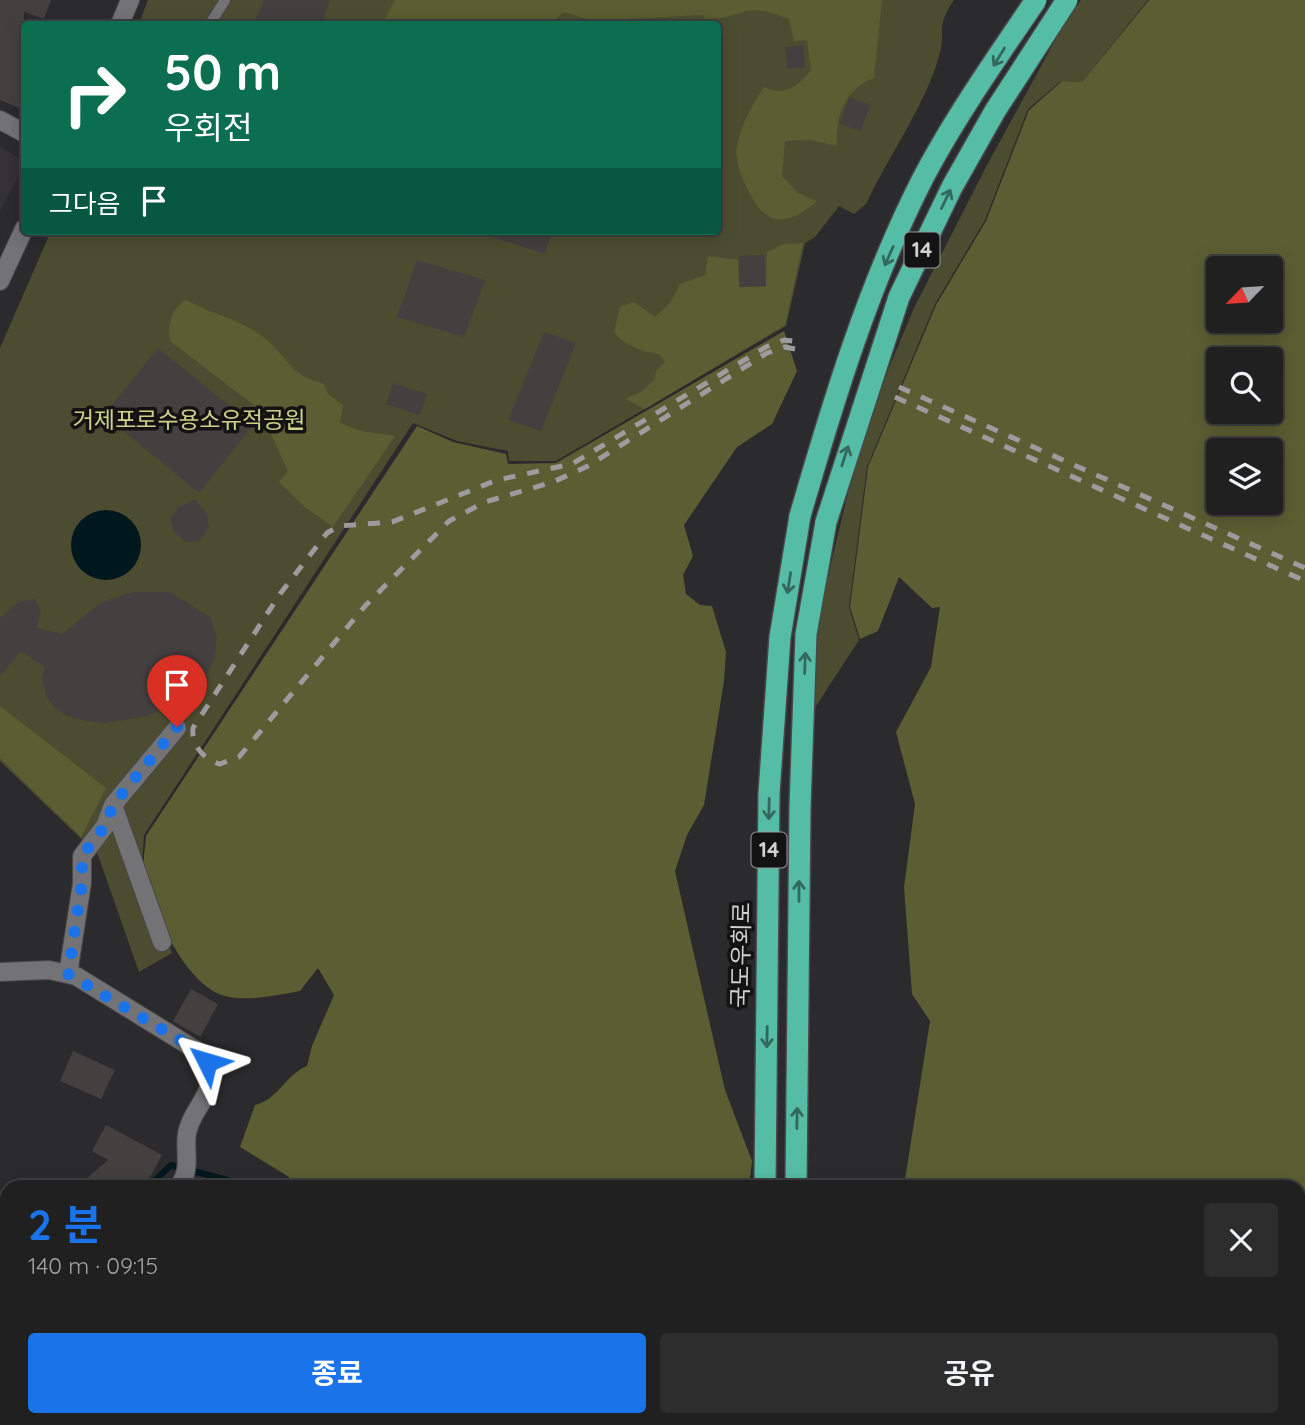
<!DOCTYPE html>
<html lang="ko">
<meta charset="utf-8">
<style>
:root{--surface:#202021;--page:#2d2d2e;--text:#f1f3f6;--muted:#a2a3a5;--line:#3d3e3f;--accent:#1a73e8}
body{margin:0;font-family:Quicksand,"Noto Sans KR",sans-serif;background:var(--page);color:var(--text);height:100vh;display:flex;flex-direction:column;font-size:26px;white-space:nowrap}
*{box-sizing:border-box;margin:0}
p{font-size:23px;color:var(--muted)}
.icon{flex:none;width:38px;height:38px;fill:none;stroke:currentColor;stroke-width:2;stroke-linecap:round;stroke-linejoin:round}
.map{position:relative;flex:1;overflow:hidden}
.panel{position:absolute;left:0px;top:1180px;width:1306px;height:247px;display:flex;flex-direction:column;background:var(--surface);border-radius:21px 21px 0 0;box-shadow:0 4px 18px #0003,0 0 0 2px var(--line)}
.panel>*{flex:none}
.top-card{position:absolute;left:21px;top:21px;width:700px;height:214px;border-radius:7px;box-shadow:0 4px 18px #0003,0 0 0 2px var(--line);background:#0b6e4f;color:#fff;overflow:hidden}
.needle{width:46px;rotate:245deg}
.fabs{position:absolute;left:1206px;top:256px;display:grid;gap:14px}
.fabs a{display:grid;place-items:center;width:77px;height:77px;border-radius:7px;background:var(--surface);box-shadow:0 4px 18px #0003,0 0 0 2px var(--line);font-size:35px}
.pin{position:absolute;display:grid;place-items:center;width:60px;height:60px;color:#fff;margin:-72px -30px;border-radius:50% 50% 50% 0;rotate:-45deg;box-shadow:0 0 7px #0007}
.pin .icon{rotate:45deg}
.me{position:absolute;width:77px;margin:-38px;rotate:310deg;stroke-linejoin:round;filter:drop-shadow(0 0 5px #0008)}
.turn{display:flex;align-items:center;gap:24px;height:147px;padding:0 28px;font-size:32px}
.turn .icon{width:91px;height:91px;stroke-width:2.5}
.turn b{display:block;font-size:49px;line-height:60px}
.then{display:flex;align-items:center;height:66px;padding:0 28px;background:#0003;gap:14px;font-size:26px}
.round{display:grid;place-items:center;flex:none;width:74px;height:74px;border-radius:7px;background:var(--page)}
.headline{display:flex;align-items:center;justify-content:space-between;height:119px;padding:0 28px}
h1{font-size:42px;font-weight:700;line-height:52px;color:var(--accent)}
.action{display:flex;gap:14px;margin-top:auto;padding:14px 28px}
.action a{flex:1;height:80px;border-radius:7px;background:var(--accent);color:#fff;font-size:28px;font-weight:700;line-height:80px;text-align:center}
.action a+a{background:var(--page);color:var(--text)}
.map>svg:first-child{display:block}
.built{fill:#343139}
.green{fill:#4c4d30}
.forest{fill:#5b5d32;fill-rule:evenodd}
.water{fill:#00171e}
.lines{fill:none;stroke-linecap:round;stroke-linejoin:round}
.stream{stroke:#00171e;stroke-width:6}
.building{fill:#44403f}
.lane-casing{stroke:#48474a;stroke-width:13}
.street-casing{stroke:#48474a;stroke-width:20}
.secondary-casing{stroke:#48474a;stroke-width:20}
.highway-casing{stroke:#48474a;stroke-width:24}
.lane{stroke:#737275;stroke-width:10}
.street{stroke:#737275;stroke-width:18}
.secondary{stroke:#737275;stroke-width:18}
.highway{stroke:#55bda6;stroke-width:21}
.rail{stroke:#9c9b9d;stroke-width:5;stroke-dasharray:12 12;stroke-linecap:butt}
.highway-bridge-casing{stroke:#48474a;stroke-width:24;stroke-linecap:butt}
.highway-bridge{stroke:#55bda6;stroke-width:21}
.oneway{stroke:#34685d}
.route{stroke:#1a73e8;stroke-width:12;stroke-dasharray:0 21.6}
.labels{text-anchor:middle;stroke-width:7;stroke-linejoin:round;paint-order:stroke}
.shield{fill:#131314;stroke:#999899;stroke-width:2}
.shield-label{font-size:21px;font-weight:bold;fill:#d2d1d2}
.park-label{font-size:23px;fill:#ced18a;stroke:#131314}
.street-label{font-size:23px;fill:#d2d1d2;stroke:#131314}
</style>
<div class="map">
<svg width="1305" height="1425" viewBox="0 0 1305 1425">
<rect width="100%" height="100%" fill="#2b2a2c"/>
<path class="built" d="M0,146L24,162V166L0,211Z"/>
<path class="green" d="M148,0H954C934,30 947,29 939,56C927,102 887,159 866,204L854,214L839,206L815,237L805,243L786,326L556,461H509L508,451L457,441L413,423L144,835L142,863L172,953L139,972L98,855L0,761V348L51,231H718V24H139Z
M1081,0H1148L1082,82L1061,81L1028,109L985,220L935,304L867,467L849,607L859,640L810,715L816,626L855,464L888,370L914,308L987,165L1064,24Z"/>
<path class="forest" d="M395,0H882L874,78C845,89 835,116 837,146L809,140L785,141L782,176L798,193L817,201C786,228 765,227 747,188C741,176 735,160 737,146C741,125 752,105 764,87C785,97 797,87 811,70L807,40L794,41L789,19C745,0 742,19 705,19L703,15L603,20L604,24L563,12L553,22L518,24H382Z
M1149,0H1305V1425H819V1419H1298V1186H904L930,1021L912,994L904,887L915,804L896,732L931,667L940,607L932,608L899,577L878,631L860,639L850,607L868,467L936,305L986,221L1029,110L1062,81L1082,82ZM1218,268H1270V320H1218ZM1218,359H1270V411H1218ZM1218,450H1270V502H1218Z
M803,243L785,325L645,409L625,399L641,392L655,379L656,371L665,362L659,354C643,352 624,346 614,332L620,307L634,302L655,317L670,303L680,284L705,275L708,256L738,260L739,287H766L767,252L783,244Z
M186,300C213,315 245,320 269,342C292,363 289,374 324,384L328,394L343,405L340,422C358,433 374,432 395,436L333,527L305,507L279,482L288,471L259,409L170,341C167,326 171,308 186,300Z
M784,331L797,371L772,424L737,447L684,525L693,556L683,575L686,594L700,605L712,606L726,652L724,681L704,805L687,835L675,871L725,1090L752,1161L749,1186H297L289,1177L240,1147L255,1105C279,1099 285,1075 307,1066L312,1046L334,995L318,968L300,991C277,995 248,1002 225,996C184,985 148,904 144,863C143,855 146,845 146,836L417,426L453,442L506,454L508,464L556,463Z
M0,706L106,788L81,837L0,758Z
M461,1419H727V1425H457Z"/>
<path class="water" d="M71 545a35 35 0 1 1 70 0a35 35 0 1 1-70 0Z"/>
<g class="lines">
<path class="stream" d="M149,1186L171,1165L231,1181L240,1186
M0,1277H7
M474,1419L478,1425"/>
</g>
<path class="building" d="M0,0H51L44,19L24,12V110L0,100Z
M264,0H330L322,24H253Z
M803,45L805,68L787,69L785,47Z
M849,97L870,105L861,131L840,124Z
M486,231H552L545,254L486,235Z
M764,255L766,286L740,287L739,256Z
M417,260L485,280L464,337L397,317Z
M544,332L576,343L541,431L508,420Z
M158,348L253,425L199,493L104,415Z
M393,383L427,394L420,415L386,404Z
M195,499L207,514L209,527L199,541L186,542L173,531L171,518L178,508Z
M134,592H170L210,617L217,638L215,657L209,670L186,697L148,716L106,723L86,721L68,716L54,707L46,695L42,678L45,667L21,651L0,676V618L18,602L34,599L41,610L37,628L62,634L102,602Z
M191,989L218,1004L200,1037L173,1021Z
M73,1051L115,1070L101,1099L60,1081Z
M106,1125L162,1155L150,1177L134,1186H78L108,1160L92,1151Z"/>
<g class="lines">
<defs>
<path id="lane" d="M210,24L225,0"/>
<path id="street" d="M0,120L24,133
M113,805L162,942
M0,972L49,970L76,976L204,1055C223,1092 193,1103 187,1133C184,1152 192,1169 179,1186
M68,974L82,883V856L105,826L113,805L177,728"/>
<path id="secondary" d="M120,24L130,0
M0,281L24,229"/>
<path id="highway" d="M765,1186L769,793L780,637L800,516
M796,1186L800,807L806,634L826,522
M766,1419V1425
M798,1419V1425"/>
</defs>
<use href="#lane" class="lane-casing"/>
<use href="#street" class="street-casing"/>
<use href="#secondary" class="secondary-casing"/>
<use href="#highway" class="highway-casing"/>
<use href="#lane" class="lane"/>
<use href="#street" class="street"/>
<use href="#secondary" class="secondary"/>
<use href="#highway" class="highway"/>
<path class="rail" d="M795,349L785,347L767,353L588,466L553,482L485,502L449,521L365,606L239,757L220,764C204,760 191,745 193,728L280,594L327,533L339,526L392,522L497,480L572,464L766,347L784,340L801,342
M899,387L1305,568
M895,397L1305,581"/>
<defs>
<path id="highway-bridge" d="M800,516C833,402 868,286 922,180C953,120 998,56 1036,0
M826,522L899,297L952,187L995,111L1067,0"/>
</defs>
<use href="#highway-bridge" class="highway-bridge-casing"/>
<use href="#highway-bridge" class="highway-bridge"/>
</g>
<defs><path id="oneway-shaft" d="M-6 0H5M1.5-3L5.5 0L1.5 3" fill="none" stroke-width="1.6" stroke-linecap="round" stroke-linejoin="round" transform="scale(1.75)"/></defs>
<g class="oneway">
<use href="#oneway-shaft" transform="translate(999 57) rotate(122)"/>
<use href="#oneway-shaft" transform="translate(946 199) rotate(-64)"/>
<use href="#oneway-shaft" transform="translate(889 256) rotate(114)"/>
<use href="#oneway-shaft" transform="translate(845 456) rotate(-72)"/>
<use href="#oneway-shaft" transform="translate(789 583) rotate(99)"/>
<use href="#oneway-shaft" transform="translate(805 663) rotate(-88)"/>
<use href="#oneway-shaft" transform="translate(769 809) rotate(91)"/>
<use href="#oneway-shaft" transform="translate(799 891) rotate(-90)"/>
<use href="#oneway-shaft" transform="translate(767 1037) rotate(91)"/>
<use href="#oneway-shaft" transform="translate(797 1118) rotate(-89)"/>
</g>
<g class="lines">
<path class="route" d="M177,727L113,805L105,826L82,856V883L68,974L199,1051L207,1062"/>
</g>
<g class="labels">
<g class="shield">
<rect x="904.5" y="232.5" width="35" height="35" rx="5"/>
<rect x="751.5" y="832.5" width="35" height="35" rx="5"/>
</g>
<g class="shield-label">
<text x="922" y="257">14</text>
<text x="769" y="857">14</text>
</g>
<g class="park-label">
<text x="189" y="428">거제포로수용소유적공원</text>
</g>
<g class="street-label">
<text transform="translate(741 955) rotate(-89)" y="8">국도우회로</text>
</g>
</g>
</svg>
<div class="fabs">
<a><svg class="needle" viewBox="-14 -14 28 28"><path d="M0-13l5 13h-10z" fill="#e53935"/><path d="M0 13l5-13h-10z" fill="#a2a3a5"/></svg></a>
<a><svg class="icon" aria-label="search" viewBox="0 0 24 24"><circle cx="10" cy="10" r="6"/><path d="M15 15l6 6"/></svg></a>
<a><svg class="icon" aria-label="layers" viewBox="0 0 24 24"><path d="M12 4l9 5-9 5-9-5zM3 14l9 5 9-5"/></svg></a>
</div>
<div class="pin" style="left:177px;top:727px;background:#d93025"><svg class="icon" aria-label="arrive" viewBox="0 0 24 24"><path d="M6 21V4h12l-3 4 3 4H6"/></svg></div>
<svg class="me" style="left:207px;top:1062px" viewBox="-20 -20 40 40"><path d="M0-17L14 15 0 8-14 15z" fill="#1a73e8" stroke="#fff" stroke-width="4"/></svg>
<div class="top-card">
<div class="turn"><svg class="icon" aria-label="right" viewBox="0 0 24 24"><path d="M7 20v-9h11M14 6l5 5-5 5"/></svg><div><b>50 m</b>우회전</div></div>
<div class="then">그다음<svg class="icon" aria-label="arrive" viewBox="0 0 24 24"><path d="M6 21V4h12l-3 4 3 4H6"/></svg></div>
</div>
<section class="panel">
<div class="headline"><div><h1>2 분</h1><p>140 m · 09:15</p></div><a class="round"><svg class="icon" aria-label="close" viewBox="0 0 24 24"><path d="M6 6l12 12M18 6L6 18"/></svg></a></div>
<div class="action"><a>종료</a><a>공유</a></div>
</section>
</div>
